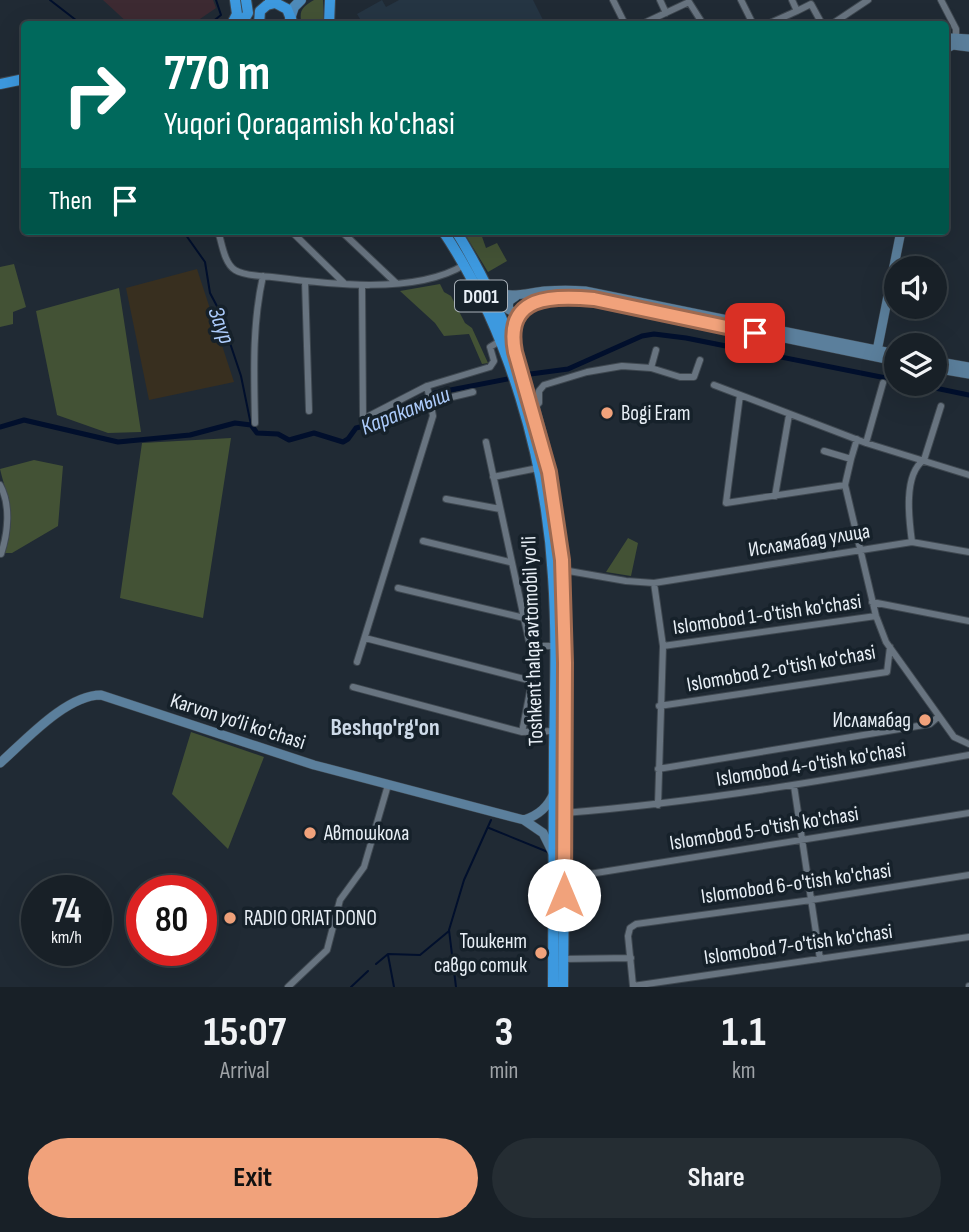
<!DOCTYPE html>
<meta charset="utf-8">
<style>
:root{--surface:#182027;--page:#252d33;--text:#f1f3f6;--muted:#9fa3a7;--line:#363e44;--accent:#f1a27b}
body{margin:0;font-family:"Sofia Sans Condensed",sans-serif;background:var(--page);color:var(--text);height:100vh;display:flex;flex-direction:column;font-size:26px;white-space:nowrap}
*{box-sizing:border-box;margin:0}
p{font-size:23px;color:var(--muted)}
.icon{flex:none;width:38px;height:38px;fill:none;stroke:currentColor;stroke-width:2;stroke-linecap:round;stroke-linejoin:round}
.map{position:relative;height:987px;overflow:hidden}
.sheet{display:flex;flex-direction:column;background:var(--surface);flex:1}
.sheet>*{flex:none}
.hud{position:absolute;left:21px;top:21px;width:928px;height:214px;border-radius:7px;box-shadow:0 7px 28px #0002,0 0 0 2px var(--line);background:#00695c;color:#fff;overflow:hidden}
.fabs{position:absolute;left:884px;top:256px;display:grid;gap:14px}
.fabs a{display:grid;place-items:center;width:63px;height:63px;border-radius:50%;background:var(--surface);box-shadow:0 7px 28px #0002,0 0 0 2px var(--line);font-size:35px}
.speed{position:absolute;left:21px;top:875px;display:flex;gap:14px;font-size:35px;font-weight:700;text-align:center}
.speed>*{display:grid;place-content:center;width:91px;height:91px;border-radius:50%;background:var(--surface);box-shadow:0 7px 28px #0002,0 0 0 2px var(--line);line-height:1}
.speed small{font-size:18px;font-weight:400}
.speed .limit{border:10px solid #d22;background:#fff;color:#111}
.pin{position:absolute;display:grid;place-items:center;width:60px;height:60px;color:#fff;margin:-30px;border-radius:14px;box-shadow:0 4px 10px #0006}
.me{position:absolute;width:77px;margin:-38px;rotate:0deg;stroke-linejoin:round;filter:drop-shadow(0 0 5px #0008)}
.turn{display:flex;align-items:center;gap:24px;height:147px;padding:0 28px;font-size:32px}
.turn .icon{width:91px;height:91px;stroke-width:2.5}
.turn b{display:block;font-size:49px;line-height:60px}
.then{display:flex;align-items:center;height:66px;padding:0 28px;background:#0003;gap:14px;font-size:26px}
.eta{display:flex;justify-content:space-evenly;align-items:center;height:119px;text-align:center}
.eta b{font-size:42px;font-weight:700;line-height:49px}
.primary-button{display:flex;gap:14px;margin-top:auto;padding:14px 28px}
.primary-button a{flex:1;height:80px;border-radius:42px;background:var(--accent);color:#111;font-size:28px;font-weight:700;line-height:80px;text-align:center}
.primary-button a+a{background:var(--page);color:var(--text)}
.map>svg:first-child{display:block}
.commercial{fill:#3d2a32}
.built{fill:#253543}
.medical{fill:#382f1f}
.green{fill:#435235}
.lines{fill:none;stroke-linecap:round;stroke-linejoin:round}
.stream{stroke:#010f2c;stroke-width:2}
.canal{stroke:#010f2c;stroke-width:5}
.street-casing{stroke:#3f4850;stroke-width:8}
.secondary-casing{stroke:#3f4850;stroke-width:10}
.primary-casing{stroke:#3f4850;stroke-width:11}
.highway-casing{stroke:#3f4850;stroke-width:12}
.street{stroke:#687480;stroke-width:6}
.secondary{stroke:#5b7f9c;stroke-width:9}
.primary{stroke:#4e8ab9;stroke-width:10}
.highway{stroke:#3d99df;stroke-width:10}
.route-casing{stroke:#9d6950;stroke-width:18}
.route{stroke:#f1a27b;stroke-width:12}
.poi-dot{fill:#f1a27b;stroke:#16212a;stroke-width:2.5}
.labels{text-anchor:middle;stroke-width:7;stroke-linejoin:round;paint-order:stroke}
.shield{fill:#16212a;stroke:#a9b1b9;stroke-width:2}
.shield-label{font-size:19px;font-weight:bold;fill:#e8eff6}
.poi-label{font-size:21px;fill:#e8eff6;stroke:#16212a;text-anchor:start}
.street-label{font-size:21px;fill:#e8eff6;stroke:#16212a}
.water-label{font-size:23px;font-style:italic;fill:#adccfc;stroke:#16212a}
.quarter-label{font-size:24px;font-weight:bold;fill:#cddae8;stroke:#16212a}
</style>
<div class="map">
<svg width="969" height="987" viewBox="0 0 969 987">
<rect width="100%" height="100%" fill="#202a34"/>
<path class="commercial" d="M103,0H213L216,8L197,21L181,24H129Z"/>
<path class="built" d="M382,0L386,7L399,0H533L545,24H363L357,14Z"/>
<path class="medical" d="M197,269L234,382L149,400L126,288Z"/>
<path class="green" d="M314,0H323L324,24H302C298,11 303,6 314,0Z
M463,231H480L486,248L497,243L507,261L488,272Z
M14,264L26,307L13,312V324L0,327V267Z
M440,284L444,292L451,296L465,323L472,328L488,363L482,364L469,334L444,336L435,323L400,291Z
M119,288L141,432L108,433L57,415L36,311Z
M231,438L203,618L120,598L142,443Z
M34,460L63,466L58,526L12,553H5C16,515 9,505 0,469Z
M628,538L638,543L631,576L606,572Z
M191,732L264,757L228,849L172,794Z"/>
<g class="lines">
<path class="stream" d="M50,0L81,24
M204,24L211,23L221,15L216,0
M183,231L205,262L210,293L219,310L241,376L251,425
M489,828L548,852
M388,955L394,987
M376,964L388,954L420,955L449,931
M351,987L368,971
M456,987L449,930L464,880L491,820"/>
<path class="canal" d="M523,375L568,369L642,336L654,334L686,338L896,380
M911,383L969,395
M0,427L24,420L118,442L190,435L235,423L251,425L257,433L278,434L289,440L314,433L343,442L348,439L356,428L372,424L435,393L513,378"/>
<defs>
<path id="street" d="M613,0L625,24
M660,0L666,13
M741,0L753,24
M941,0L956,29V38
M797,11L811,4L822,24
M642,24L689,2L703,24
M768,24L797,11L792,0
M832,24L868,0
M218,231C222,243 224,263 235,270C244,276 262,276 272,277C327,284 415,295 464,265
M291,231L344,283
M341,231L396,283
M305,281L309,411
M362,286L363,419L427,386L490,367L494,361L490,347L500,341
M656,350L651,368L680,377H694L700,360
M714,385L866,443L969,475
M740,395L726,503L845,485
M431,402L473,392
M533,409L539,403V391L544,385L587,372L622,366L651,368
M255,423C254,373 252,325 263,276
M486,442L530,646L532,681L522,732
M866,443L883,383
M824,451L851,459L857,439
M851,459L845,485L876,616L886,642L954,737L969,744
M493,477L538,468
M0,485C11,505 8,533 1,554
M775,496L789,415
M446,499L500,509
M423,541L510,562
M912,542C909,520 903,474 924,460L941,406
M563,570L626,581L654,583L912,542L969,552
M654,583L663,646L658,805
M398,588L524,618
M872,602L969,621
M365,638L532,681
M530,646H552
M663,646L876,616
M357,662L433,416L427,386
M353,687L522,732L554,731
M659,706L887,672L890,647
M658,769L930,724L938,717
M794,786L820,959
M564,813C701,802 834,779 969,755
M564,875L577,876L969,813
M969,875L811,900L636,924L630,928L628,936L633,986L969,937
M563,959L631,958
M288,987L327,950L340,900L364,867L388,785
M969,987V986"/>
<path id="secondary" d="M945,39L953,38L969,39
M945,49L953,45L969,47
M487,284C504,302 524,293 545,291C559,290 572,290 585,291L896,354
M516,296L509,301L508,309L515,313L522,310
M513,343C508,294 559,295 594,299L896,361
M878,356L877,351L901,231
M934,361L969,367
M934,368L969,374
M0,763C25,741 66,695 101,695L314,765L524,820L543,833L553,853
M524,820C539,815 548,807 554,793"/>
<path id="primary" d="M290,19L294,7L301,0"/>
<path id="highway" d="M270,0L287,9L293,24
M242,23L248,13L246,0
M232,24L237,14L235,0
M259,24L260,11L267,5L275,3
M329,24L330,0
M0,84L24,79
M443,231C509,330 546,459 553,577C557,634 555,691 554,748C554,827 554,907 553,987
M456,231C512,322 548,429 560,535C568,608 565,681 565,753C564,831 564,909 563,987"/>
</defs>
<use href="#street" class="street-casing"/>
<use href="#secondary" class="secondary-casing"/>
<use href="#primary" class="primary-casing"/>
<use href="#highway" class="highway-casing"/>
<use href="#street" class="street"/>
<use href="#secondary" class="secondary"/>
<use href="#primary" class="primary"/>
<use href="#highway" class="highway"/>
</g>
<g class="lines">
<defs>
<path id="route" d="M564,895L565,663L562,560L549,472L515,352C504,295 552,295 594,299L755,333"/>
</defs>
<use href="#route" class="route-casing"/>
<use href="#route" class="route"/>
</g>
<g class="poi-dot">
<circle cx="607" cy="413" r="7"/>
<circle cx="925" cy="720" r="7"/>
<circle cx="310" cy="833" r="7"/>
<circle cx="230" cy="918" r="7"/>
<circle cx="541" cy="953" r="7"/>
</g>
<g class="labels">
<rect class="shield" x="455" y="280.5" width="52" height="31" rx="5"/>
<g class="shield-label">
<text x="481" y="303">D001</text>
</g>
<g class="poi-label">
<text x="621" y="420">Bogi Eram</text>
<text x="911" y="727" text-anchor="end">Исламабад</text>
<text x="324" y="840">Автошкола</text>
<text x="244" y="925">RADIO ORIAT DONO</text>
<text x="527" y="948" text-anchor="end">Тошкент<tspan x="527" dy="24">савдо сотик</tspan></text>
</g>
<g class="street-label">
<text transform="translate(809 540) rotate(-9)" y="7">Исламабад улица</text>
<text transform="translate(767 614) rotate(-8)" y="7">Islomobod 1-o'tish ko'chasi</text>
<text transform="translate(532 641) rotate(-92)" y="7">Toshkent halqa avtomobil yo'li</text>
<text transform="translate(781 668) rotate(-10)" y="7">Islomobod 2-o'tish ko'chasi</text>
<text transform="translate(238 721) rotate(18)" y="7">Karvon yo‘li ko'chasi</text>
<text transform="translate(811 764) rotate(-9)" y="7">Islomobod 4-o'tish ko'chasi</text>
<text transform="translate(764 828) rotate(-9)" y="7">Islomobod 5-o'tish ko'chasi</text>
<text transform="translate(796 883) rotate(-8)" y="7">Islomobod 6-o'tish ko'chasi</text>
<text transform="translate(798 944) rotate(-8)" y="7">Islomobod 7-o'tish ko'chasi</text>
</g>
<g class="water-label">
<text transform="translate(222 325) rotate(70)" y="8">Заур</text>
<text transform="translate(405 410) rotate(-22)" y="8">Каракамыш</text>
</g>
<g class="quarter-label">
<text x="385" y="735">Beshqo'rg'on</text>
</g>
</g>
</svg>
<div class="fabs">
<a><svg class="icon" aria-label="sound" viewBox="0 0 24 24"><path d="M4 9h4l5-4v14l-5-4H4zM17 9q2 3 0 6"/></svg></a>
<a><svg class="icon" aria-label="layers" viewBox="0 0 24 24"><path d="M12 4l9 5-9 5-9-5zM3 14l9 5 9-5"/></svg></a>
</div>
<div class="speed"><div>74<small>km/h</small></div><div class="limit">80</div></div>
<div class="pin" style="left:755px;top:333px;background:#d93025"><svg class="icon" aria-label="arrive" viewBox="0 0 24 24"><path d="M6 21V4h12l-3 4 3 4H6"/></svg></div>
<svg class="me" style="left:564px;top:895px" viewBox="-20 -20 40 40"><circle r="19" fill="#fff"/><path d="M0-13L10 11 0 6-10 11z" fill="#f1a27b"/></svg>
<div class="hud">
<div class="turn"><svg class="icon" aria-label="right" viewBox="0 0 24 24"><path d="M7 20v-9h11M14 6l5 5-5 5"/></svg><div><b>770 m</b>Yuqori Qoraqamish ko'chasi</div></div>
<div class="then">Then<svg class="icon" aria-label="arrive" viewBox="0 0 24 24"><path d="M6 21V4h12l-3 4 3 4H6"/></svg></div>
</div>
</div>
<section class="sheet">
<div class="eta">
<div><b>15:07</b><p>Arrival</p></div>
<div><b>3</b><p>min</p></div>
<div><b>1.1</b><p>km</p></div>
</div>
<div class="primary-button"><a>Exit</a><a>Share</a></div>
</section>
